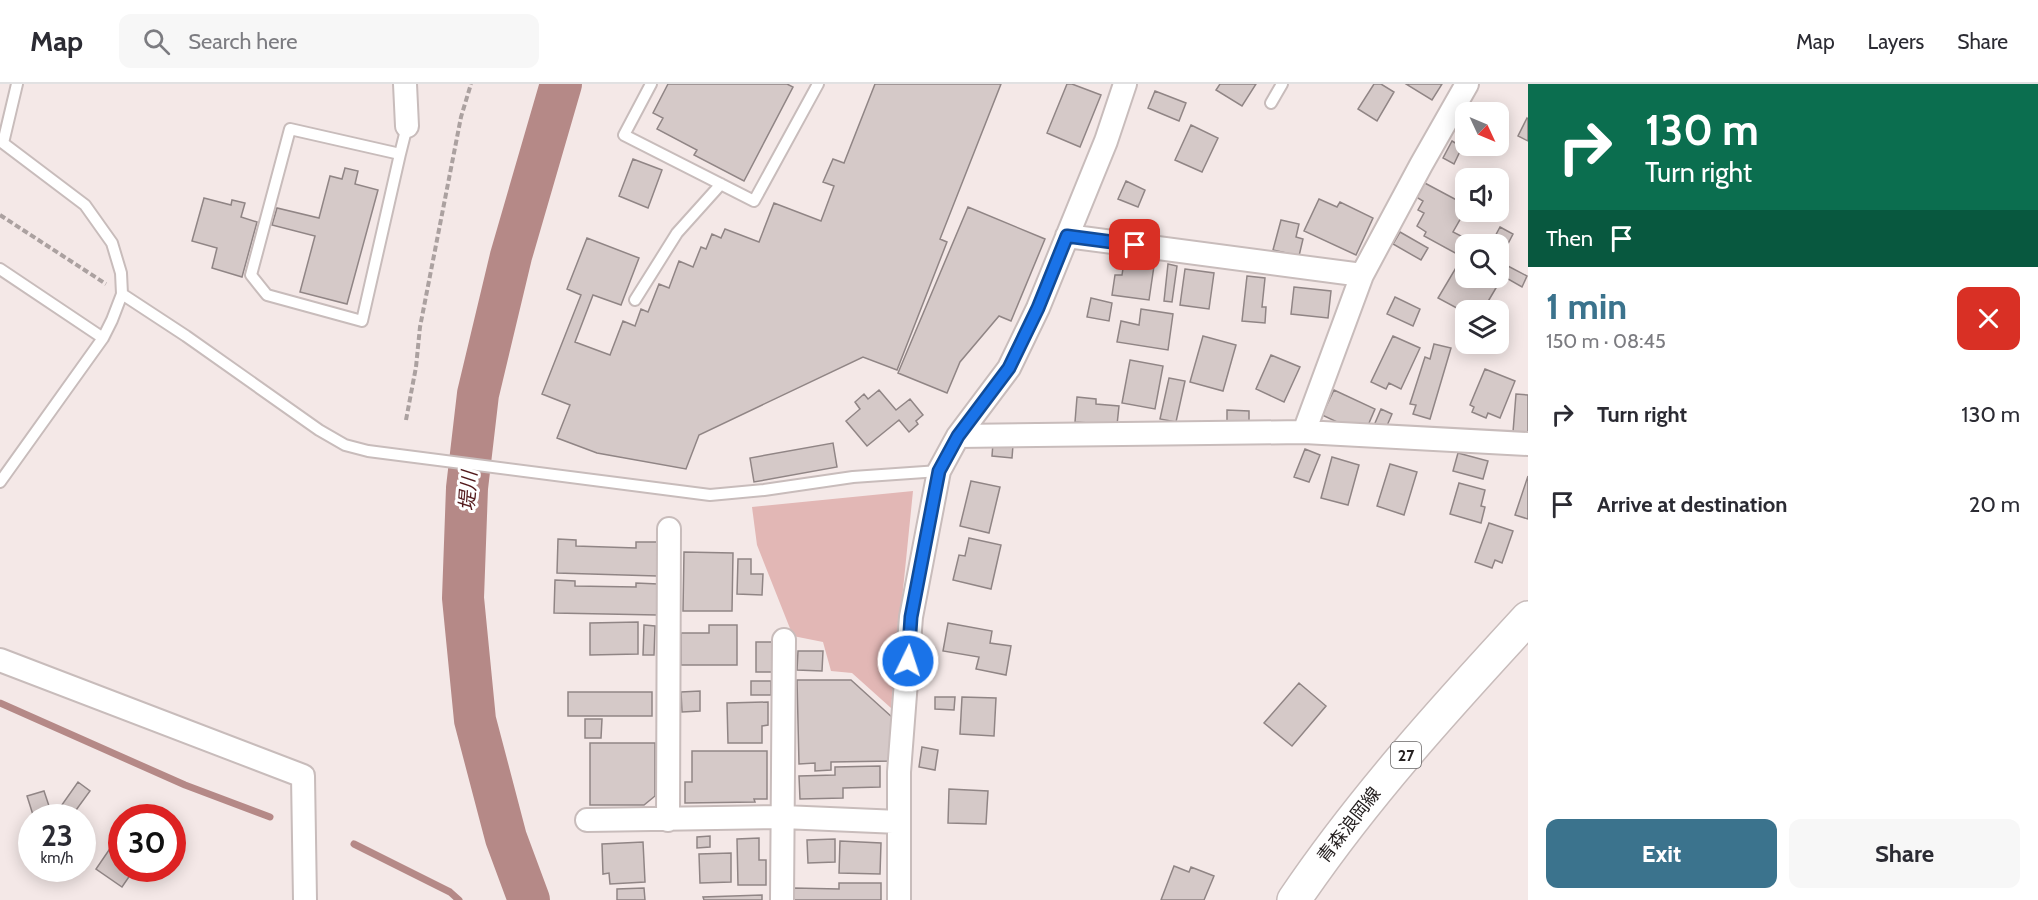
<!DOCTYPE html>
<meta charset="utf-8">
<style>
:root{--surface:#fff;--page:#f7f7f7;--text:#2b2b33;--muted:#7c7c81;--line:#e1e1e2;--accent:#3b738d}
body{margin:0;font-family:Cabin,"Noto Sans JP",sans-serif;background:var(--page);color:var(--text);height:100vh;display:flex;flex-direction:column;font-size:22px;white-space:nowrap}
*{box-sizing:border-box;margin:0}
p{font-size:20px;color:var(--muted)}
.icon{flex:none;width:33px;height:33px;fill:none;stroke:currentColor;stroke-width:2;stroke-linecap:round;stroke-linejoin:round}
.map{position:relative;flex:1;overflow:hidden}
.details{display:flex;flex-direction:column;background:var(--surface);width:510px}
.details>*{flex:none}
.top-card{background:#0b6e4f;color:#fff;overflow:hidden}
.needle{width:39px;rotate:134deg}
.fabs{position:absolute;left:1455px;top:18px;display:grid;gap:12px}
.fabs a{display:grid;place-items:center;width:54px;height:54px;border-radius:12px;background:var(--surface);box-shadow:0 3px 15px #0003;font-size:30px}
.speed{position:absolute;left:18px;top:720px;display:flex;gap:12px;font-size:30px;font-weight:700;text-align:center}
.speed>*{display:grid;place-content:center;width:78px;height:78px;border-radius:50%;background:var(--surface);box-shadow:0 3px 15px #0003;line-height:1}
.speed small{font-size:15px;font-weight:400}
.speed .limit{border:9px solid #d22;background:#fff;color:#111}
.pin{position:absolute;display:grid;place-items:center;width:51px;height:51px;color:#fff;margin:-26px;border-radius:12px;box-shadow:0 3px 9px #0006}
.me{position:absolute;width:66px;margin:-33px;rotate:4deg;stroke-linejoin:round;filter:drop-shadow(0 0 4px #0008)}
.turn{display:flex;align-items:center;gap:21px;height:126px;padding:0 18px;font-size:27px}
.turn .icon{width:78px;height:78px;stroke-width:2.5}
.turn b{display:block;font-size:42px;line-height:51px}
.then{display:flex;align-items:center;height:57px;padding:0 18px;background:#0003;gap:12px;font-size:22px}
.round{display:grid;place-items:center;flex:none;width:63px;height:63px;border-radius:12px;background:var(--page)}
.summary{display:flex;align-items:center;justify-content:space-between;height:102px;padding:0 18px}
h1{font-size:36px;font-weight:800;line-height:45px;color:var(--accent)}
.action{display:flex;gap:12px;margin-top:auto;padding:12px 18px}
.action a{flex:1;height:69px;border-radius:12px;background:var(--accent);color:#fff;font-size:24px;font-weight:800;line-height:69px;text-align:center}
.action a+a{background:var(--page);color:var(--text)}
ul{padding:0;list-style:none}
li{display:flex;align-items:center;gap:18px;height:90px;padding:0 18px}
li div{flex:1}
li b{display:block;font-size:22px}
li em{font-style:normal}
header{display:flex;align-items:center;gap:36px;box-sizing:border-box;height:84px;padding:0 30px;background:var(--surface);border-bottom:2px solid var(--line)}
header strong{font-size:28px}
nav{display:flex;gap:33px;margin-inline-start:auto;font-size:21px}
.search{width:420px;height:54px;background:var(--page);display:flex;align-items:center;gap:15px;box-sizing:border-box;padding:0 21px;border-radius:12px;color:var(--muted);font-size:22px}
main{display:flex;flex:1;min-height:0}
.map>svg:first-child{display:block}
.green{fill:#e2b7b5}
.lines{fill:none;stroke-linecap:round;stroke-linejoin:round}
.stream{stroke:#b58987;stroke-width:7}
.river{stroke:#b58987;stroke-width:42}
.building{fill:#d5c9c8;stroke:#908585;stroke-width:1.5}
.lane-casing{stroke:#c8bcbb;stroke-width:14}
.street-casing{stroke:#c8bcbb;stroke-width:26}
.primary-casing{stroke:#c8bcbb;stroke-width:36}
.path{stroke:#aba1a0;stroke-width:4;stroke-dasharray:6 3;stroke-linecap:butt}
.lane{stroke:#fff;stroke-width:10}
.street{stroke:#fff;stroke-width:22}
.primary{stroke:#fff;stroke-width:33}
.route-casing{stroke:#114b97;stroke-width:15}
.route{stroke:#1a73e8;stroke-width:10}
.labels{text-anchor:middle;stroke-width:6;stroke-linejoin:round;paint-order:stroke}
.shield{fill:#fff;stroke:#676464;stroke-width:1.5}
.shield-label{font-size:16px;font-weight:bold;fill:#262121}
.street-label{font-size:18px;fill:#262121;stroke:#fff}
.water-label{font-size:20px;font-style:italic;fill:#531a1c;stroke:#fff}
</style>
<header>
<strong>Map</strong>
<div class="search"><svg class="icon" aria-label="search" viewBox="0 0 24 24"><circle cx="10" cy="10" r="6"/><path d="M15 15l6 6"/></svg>Search here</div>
<nav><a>Map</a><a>Layers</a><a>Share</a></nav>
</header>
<main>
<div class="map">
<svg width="1528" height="816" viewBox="0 0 1528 816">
<rect width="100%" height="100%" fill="#f4e8e7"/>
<path class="green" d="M913,407L891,624L852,589L831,587L823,558L793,552L757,461L752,423Z"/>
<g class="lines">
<path class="stream" d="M0,619L185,701L270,733
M354,760L450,808L459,816"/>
<path class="river" d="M529,816L506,754L475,636L463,514L467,404L478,310L511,172L561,0"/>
</g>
<path class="building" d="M668,0H787L793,3L744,97L694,71L697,66L657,45L663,34L653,29Z
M875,0H1001L940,155L947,158L897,286L863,273L699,351L686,385L597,369L557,354L570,321L542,310L581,211L567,205L587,154L639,174L621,221L593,211L575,258L610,271L623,237L635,242L641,225L648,228L659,200L669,204L679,177L693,183L701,163L706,165L712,150L721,154L725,145L759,158L774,119L821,137L834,102L823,98L833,75L844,79Z
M1067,0H1072L1101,11L1080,63L1047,49Z
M1220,0H1256L1242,22L1216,6Z
M1374,0H1381L1394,8L1377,37L1358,25Z
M1406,0H1442L1432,16Z
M1155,7L1186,19L1179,37L1148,24Z
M1527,34L1528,35V57L1518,52Z
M1191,41L1218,54L1202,88L1175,76Z
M1452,57L1462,63L1454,80L1443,74Z
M633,75L662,86L648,124L619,112Z
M345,84L358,87L355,100L378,106L347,220L300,208L315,152L272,141L277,124L319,134L330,92L342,95Z
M1126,97L1145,106L1138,123L1118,115Z
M1421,97L1466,121V125L1453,148L1465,154L1457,170L1424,152L1426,148L1417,142L1424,129L1418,126L1423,117L1413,111Z
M204,114L231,121L232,116L245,119L241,133L257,138L242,193L212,184L217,164L192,157Z
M1319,115L1337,123L1340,118L1373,134L1356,171L1304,147Z
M968,123L1045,155L1011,237L999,232L960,278L947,309L898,289Z
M1281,136L1299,140L1296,153L1303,155L1299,172L1273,166Z
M1500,143L1513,150L1499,177L1498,160H1491Z
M1400,148L1428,164L1421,176L1393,160Z
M1124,178L1154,182L1149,216L1112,211L1115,191H1122Z
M1168,180L1177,182L1172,218L1164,217Z
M1506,181L1527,192L1522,203L1501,191Z
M1457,182L1466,187V194H1477L1496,204L1483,226H1466V229L1438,214Z
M1185,185L1214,189L1209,225L1180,221Z
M1247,192L1265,194L1262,223H1266L1265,239L1242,237Z
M1294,203L1331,207L1328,234L1291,230Z
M1395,213L1420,225L1413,242L1387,230Z
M1091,214L1112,219L1109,237L1087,233Z
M1141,225L1173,230L1168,266L1117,258L1121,237L1139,241Z
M1203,252L1236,261L1223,307L1190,298Z
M1393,252L1420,264L1401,305L1389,299L1386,305L1371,298Z
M1434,260L1451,264L1430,335L1413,330L1416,321L1410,320L1425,273L1430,275Z
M1271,271L1300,283L1284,318L1256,305Z
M1130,276L1163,282L1155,325L1122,319Z
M1485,285L1515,297L1500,334L1488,329L1486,334L1472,328L1474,323L1470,321Z
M1169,294L1185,297L1176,338L1160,335Z
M879,306L896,326L910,315L923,331L916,337L918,340L909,348L899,336L867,362L846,337L860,325L855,318L864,310L868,315Z
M1334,306L1375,325L1366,346L1352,345L1322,331Z
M1516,310L1528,311V349L1513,348Z
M1077,313L1096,315V320L1119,322L1117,341L1075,338Z
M1381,325L1392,330L1386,344L1375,339Z
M1227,326L1249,327V341L1227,340Z
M833,359L837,383L754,398L750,374Z
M993,359L1013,361L1012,374L992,372Z
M1305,365L1320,371L1309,398L1294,393Z
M1458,369L1488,377L1483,395L1453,387Z
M1332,373L1359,381L1348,421L1321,414Z
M1390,380L1417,388L1404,431L1377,422Z
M1528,392V435L1515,431Z
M971,397L1000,403L989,449L960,442Z
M1459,399L1485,406L1481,422L1485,423L1481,439L1450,430Z
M1489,439L1513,447L1502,479L1495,476L1492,484L1475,478Z
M969,454L1001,461L991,505L953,496L959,471L965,472Z
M558,455L576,456V462L636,464V458H658L657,492L557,489Z
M684,468L733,469L732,527H683Z
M738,475H751V490H763L762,511L737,510Z
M555,496L575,497V502L636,503V499L658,500L657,531L554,529Z
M638,538V570L590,571V539Z
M948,539L992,547L990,559L1011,562L1006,591L976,585L979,573L943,567Z
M644,541L655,542L654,571H643Z
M709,541H737V581H681V549H709Z
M756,558H774L773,588H756Z
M798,567H823L822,587L797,586Z
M797,596H851L893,634V677L831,678V686L815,687V679L799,680Z
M751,597H771V611H751Z
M1299,599L1326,622L1292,662L1264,639Z
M700,607V627L682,628L681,608Z
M568,608H652V632H568Z
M935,613H955L954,626L935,625Z
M962,613L996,614L994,652L960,650Z
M768,618V641L762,642V659H728L727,619Z
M585,635H602L601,654H585Z
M590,659H655V712L644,721H590Z
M922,663L938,666L935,686L919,683Z
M692,667H767V715H754L755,718L685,719V698H692Z
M880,682V703L843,704V714L800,715L799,692L835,691V683Z
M78,698L90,707L71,733L59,725Z
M949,705L988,707L986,740L948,739Z
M44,707L53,734H34L27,712Z
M122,747V784H135L122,803L96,785Z
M710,752V763L697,764V753Z
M759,754V776H766V801H738L737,755Z
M835,755V778L808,779L807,756Z
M840,757L881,759L880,790L839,789Z
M643,758L645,798L610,800L609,789L603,790L602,760Z
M731,769V798L700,799L699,770Z
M1174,782L1189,788L1191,783L1214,792L1204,816H1161Z
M839,799H881V816H793L794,804L839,805Z
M644,804L645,816H617V805Z
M762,811V816H704L703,813Z"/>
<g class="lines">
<defs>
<path id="lane" d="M651,0L624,51L754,117L818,0
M1271,19L1282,0
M290,45L400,70L362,237L267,211L251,191Z
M0,57L3,59L17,0
M400,70L407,42
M0,185L103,254L112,236L122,210L121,189L112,159L85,121L3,59
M122,210L186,252L319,346L345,361L368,367L710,411L764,406L853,393L939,387
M635,216L677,149L721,100
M0,398L103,254"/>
<path id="street" d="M405,0L407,42
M1067,152L1362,191
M1304,348L1362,191L1421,81L1467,0
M958,352L1304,348L1528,360
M0,576L303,692L305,816
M587,736L783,733L899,738
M668,736L669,445
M782,816L784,556
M899,816V688L911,533L939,387L958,352L1009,284L1038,224L1106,57L1125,0"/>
<path id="primary" d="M1294,816C1363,714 1445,624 1528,534"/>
</defs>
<use href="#lane" class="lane-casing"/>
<use href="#street" class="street-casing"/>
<use href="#primary" class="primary-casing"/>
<path class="path" d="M0,131L106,200
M406,336L416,283L420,243L461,33L471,0"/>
<use href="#lane" class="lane"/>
<use href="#street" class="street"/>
<use href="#primary" class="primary"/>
</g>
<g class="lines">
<defs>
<path id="route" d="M908,577L911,533L939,387L958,352L1009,284L1038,224L1067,152L1135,161"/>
</defs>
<use href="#route" class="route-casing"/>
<use href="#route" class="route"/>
</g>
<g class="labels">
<rect class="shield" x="1391" y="658" width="30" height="26" rx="4.5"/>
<g class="shield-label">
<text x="1406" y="677">27</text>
</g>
<g class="street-label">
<text transform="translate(1349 741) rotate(-52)" y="6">青森浪岡線</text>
</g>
<g class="water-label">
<text transform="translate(468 407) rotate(-86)" y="7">堤川</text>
</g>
</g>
</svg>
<div class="fabs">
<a><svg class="needle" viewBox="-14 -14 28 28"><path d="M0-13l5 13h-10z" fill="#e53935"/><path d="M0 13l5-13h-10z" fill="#7c7c81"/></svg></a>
<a><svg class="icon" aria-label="sound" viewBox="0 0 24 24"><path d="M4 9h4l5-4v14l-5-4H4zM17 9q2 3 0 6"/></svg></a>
<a><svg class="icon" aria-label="search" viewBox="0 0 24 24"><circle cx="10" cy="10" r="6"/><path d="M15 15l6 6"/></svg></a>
<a><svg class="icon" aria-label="layers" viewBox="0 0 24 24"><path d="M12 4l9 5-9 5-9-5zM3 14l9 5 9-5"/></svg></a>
</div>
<div class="speed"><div>23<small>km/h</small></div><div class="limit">30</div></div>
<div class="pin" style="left:1135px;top:161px;background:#d93025"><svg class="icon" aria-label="arrive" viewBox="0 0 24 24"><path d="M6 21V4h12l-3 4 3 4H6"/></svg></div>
<svg class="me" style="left:908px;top:577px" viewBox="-20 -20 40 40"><circle r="17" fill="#1a73e8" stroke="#fff" stroke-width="3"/><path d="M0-11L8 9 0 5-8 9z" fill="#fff"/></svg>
</div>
<section class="details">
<div class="top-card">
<div class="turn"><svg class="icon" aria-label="right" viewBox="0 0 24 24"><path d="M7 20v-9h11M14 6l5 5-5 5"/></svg><div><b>130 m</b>Turn right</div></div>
<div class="then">Then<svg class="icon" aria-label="arrive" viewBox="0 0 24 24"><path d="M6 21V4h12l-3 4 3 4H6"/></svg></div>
</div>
<div class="summary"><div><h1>1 min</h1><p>150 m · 08:45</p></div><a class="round" style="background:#d93025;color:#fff"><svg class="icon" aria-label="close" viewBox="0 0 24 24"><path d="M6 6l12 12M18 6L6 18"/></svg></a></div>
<ul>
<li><svg class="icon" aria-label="right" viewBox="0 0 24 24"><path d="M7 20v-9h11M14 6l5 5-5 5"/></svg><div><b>Turn right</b></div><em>130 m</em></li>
<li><svg class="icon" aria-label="arrive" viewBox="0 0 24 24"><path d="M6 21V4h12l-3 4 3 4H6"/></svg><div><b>Arrive at destination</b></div><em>20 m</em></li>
</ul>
<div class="action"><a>Exit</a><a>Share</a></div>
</section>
</main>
